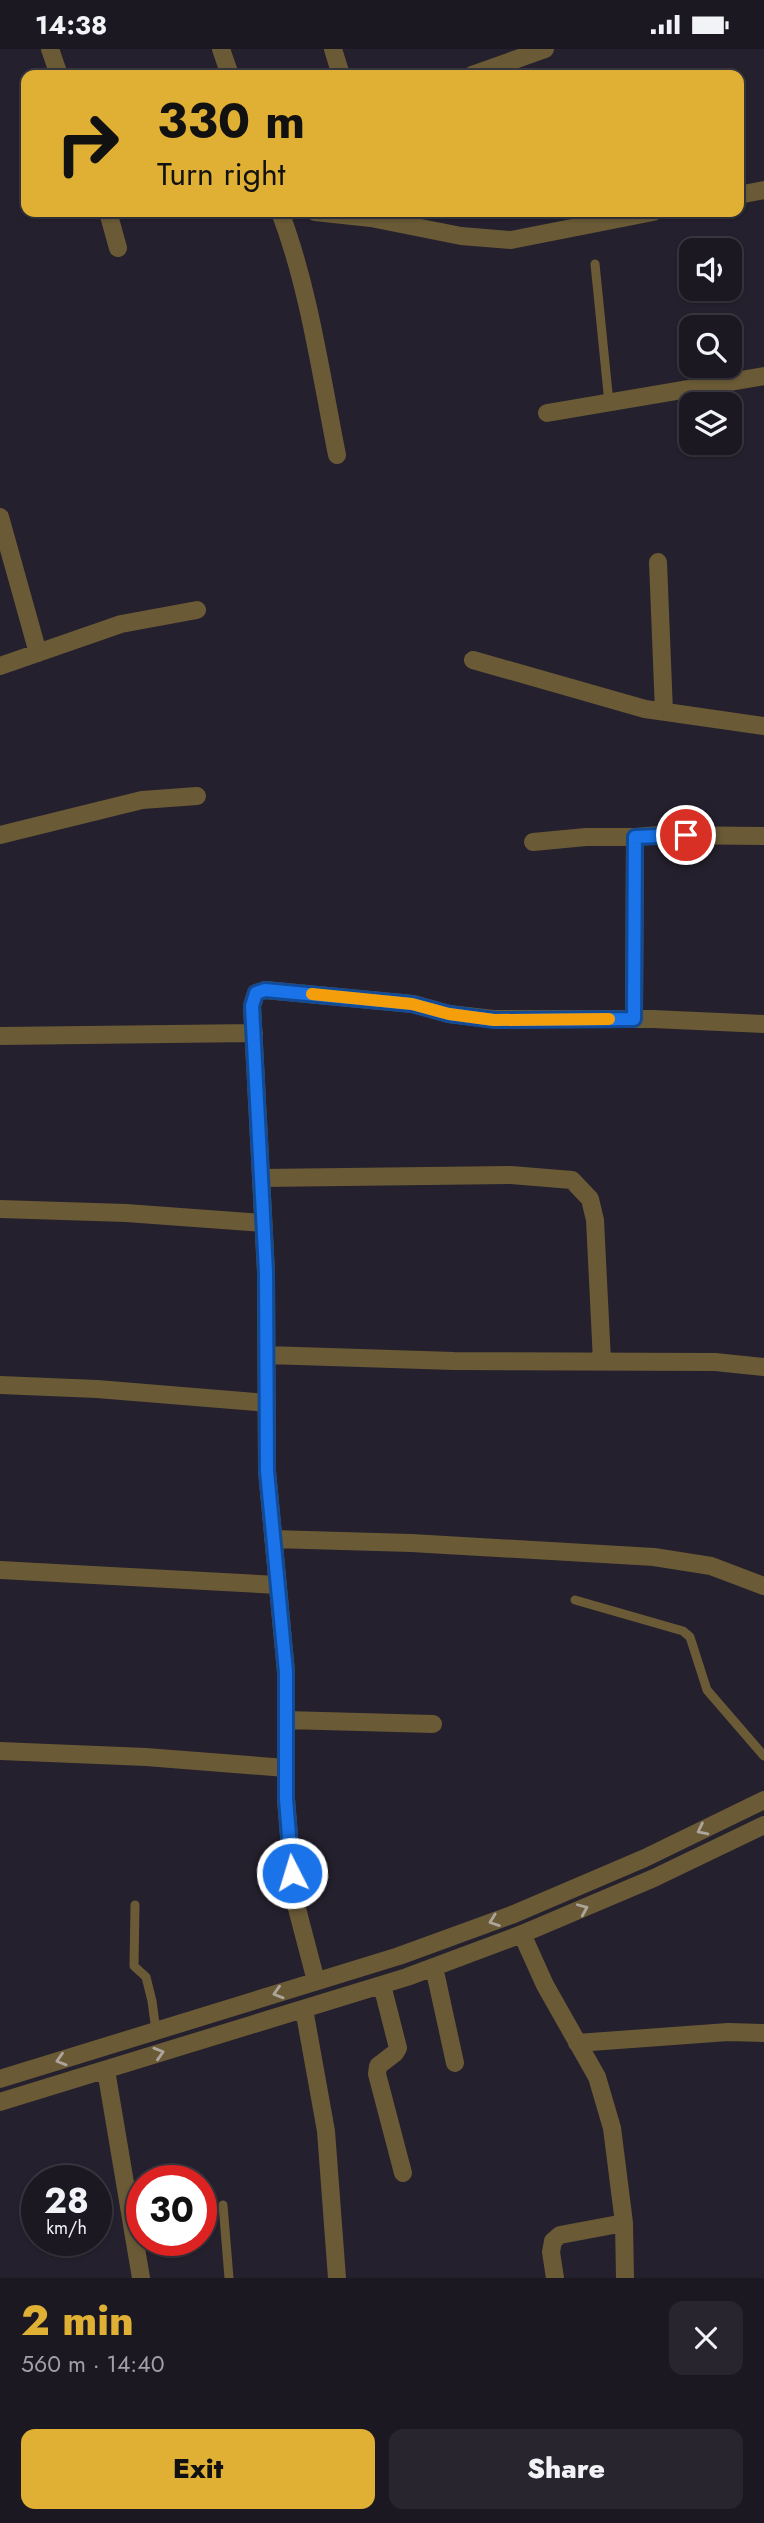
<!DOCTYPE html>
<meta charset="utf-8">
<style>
:root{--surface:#1b1822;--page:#28252f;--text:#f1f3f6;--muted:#a0a0a5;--line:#393740;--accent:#e0b034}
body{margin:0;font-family:Jost,sans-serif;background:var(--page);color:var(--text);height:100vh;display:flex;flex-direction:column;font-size:26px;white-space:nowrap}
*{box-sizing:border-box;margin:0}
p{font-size:23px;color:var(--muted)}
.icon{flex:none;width:38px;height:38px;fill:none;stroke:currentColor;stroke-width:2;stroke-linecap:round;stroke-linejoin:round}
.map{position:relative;height:2229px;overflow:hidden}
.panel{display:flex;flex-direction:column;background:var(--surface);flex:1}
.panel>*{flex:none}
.guide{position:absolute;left:21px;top:21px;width:723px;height:147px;border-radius:14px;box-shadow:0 2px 5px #0004,0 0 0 2px var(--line);background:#e0b034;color:#111;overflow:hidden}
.tools{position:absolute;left:679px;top:189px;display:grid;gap:14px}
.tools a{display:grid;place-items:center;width:63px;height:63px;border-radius:14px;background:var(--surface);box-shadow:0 2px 5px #0004,0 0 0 2px var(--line);font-size:35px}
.speed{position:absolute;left:21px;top:2116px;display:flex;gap:14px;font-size:35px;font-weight:700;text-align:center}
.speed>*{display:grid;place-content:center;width:91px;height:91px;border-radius:50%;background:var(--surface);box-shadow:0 2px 5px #0004,0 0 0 2px var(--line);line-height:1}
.speed small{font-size:18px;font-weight:400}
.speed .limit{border:10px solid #d22;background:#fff;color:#111}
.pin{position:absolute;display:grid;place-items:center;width:60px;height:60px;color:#fff;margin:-30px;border:4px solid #fff;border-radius:50%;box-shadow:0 2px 7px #0007}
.me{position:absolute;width:77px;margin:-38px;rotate:355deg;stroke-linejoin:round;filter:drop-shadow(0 0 5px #0008)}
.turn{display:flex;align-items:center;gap:24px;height:147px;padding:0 21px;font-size:32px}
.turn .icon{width:91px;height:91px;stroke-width:2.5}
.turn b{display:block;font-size:49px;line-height:60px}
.round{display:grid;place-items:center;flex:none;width:74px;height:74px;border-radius:14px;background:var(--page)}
.summary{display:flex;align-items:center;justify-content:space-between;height:119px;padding:0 21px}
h1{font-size:42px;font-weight:800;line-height:52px;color:var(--accent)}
.cta{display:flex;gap:14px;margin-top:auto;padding:14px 21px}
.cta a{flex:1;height:80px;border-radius:14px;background:var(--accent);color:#111;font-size:28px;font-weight:800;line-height:80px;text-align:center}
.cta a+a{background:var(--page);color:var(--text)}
.status{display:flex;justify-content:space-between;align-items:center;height:49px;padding:0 35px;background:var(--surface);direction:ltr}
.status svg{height:19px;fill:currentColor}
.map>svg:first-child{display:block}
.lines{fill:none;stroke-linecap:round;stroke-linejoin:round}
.service{stroke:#6a5a36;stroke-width:9}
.minor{stroke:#6a5a36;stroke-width:18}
.oneway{stroke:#ada59c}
.route-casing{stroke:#114b97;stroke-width:18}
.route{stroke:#1a73e8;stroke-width:12}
.slow{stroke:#f59e0b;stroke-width:12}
</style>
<div class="status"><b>14:38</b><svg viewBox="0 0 49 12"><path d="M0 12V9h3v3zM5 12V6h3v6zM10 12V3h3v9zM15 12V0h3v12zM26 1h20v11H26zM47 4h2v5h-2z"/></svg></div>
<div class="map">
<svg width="764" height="2229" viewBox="0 0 764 2229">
<rect width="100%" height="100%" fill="#24202d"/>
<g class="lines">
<path class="service" d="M595,215L609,354
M575,1551L683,1582L690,1588L707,1641L764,1707
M135,1856L134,1917L146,1928L152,1952L156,1982
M223,2156L229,2229"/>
<path class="minor" d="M50,0L59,26
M221,0L230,26
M333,0L341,26
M472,26L545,0
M738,146L764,141
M108,163L118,199
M280,163C309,239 321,326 337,406
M315,163L371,169L461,187L511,191L653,163
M547,364L764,327
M0,468L38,604
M658,513L664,663
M473,611L645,660L764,677
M0,617L121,575L197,561
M0,786L142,751L197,747
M533,793L586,788H635
M634,970L635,788L660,786L764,787
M0,987L254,984
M261,1129L511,1126L572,1131L590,1150L595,1171L602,1312
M0,1160L126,1164L263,1174
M267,1306L454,1312L715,1313L764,1318
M0,1336L97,1340L267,1354
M273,1490L411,1494L654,1508L711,1517L764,1537
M0,1521L278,1536
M286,1671L433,1675
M0,1702L146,1708L286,1719
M522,1885L545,1936L597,2028L612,2079L624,2174L625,2229
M434,1918L455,2014
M316,1932L294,1848L286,1750V1623L267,1422L266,1223L252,957L256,944L265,941L413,955L449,965L493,970H653L764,975
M382,1936L398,1999L395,2004L378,2017L377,2025L403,2124
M304,1960L326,2082L337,2229
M577,1994L728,1983L764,1984
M106,2021L141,2229
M0,2030L399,1907L514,1865L645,1809L764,1751
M0,2053L407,1928L522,1885L654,1829L764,1776
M555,2229L551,2203L553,2192L560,2186L624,2174"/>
</g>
<defs><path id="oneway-chevron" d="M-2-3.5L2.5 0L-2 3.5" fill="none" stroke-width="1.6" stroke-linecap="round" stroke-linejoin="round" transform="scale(1.75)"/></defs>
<g class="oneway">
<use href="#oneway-chevron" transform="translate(702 1781) rotate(154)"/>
<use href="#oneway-chevron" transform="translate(583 1860) rotate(-23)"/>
<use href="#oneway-chevron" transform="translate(494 1872) rotate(160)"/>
<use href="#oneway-chevron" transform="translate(278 1944) rotate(163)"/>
<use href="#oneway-chevron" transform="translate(159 2004) rotate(-17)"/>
<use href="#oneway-chevron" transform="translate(61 2011) rotate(163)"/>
</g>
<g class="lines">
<defs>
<path id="route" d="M292,1824L286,1750V1623L267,1422L266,1223L252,957L256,944L265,941L412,955L449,965L494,971L634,970L635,788L686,786"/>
</defs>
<use href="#route" class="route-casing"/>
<use href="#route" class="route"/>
<path class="slow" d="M312,945L412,955L449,965L494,971L609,970"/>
</g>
</svg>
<div class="tools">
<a><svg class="icon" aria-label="sound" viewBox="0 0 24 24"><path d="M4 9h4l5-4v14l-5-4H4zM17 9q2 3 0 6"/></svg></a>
<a><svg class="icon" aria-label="search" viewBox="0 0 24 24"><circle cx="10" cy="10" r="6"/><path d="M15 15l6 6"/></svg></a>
<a><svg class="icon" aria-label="layers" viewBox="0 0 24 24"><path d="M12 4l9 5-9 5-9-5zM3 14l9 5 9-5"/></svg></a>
</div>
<div class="speed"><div>28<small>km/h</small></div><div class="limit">30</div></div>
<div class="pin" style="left:686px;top:786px;background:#d93025"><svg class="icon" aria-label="arrive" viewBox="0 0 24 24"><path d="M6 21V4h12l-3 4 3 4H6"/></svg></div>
<svg class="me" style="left:292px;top:1824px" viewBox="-20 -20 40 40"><circle r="17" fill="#1a73e8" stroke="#fff" stroke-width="3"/><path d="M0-11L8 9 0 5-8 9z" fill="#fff"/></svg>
<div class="guide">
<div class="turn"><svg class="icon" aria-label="right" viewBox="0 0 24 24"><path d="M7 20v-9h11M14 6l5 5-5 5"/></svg><div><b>330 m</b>Turn right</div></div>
</div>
</div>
<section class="panel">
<div class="summary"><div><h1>2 min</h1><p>560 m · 14:40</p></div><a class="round"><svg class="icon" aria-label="close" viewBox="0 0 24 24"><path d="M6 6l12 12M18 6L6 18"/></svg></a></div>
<div class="cta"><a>Exit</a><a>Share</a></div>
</section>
